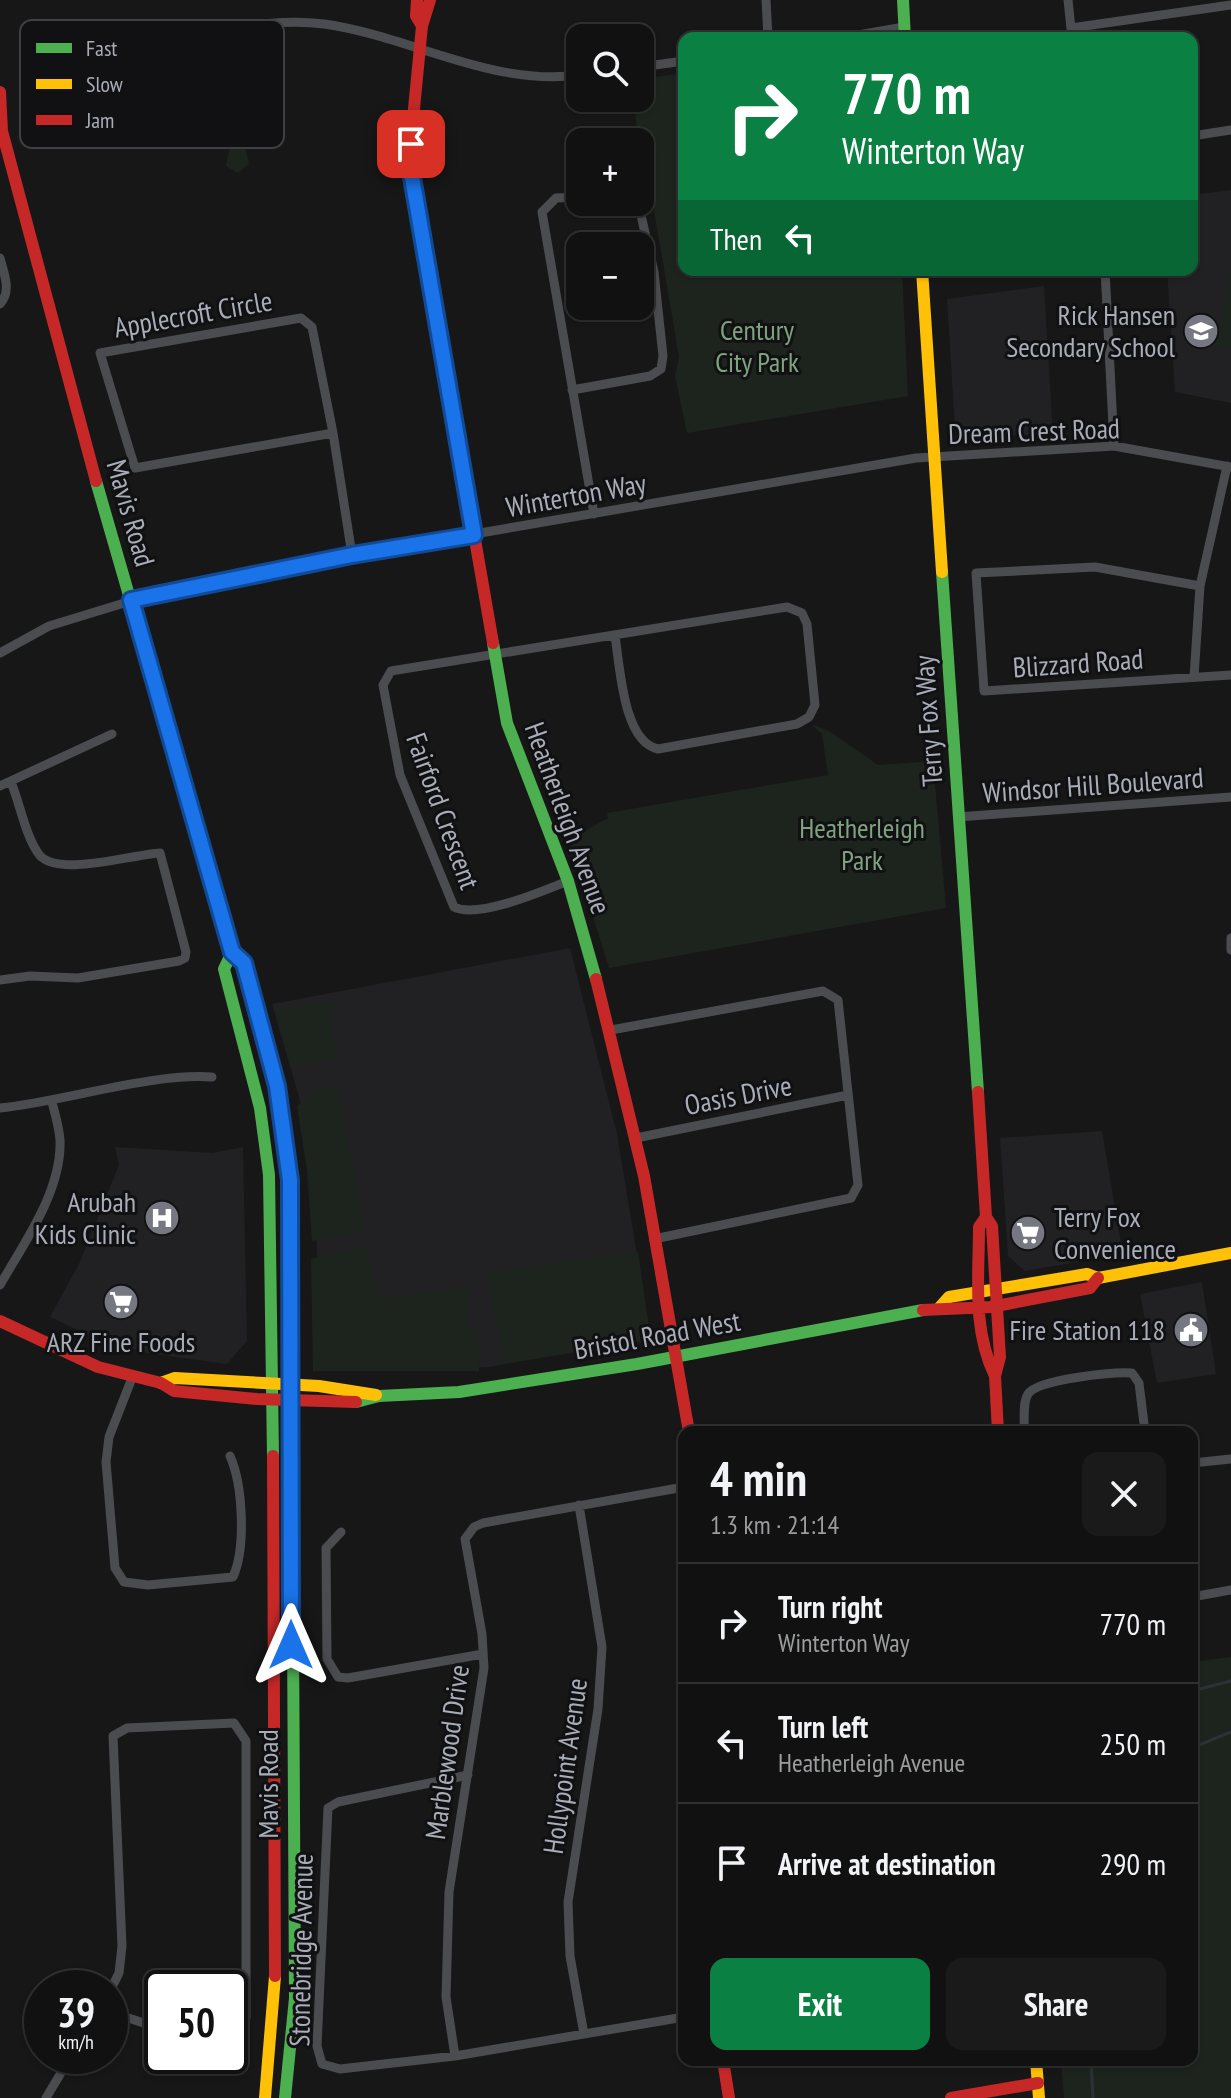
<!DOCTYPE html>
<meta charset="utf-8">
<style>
:root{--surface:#111;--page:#1a1a1a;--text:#f1f3f6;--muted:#9c9d9f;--line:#303131;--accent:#0b8043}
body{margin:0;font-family:"PT Sans Narrow",sans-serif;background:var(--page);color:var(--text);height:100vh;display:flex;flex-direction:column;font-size:30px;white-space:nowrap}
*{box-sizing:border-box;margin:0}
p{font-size:26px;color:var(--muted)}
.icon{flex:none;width:44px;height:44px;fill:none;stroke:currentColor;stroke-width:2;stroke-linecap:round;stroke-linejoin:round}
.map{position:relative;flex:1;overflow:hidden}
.details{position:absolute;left:678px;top:1426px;width:520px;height:640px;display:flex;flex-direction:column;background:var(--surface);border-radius:16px;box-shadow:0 2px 6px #0004,0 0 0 2px var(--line)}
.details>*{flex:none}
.hud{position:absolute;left:678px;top:32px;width:520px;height:244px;border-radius:16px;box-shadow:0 2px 6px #0004,0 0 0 2px var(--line);background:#0b8043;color:#fff;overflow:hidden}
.buttons{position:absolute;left:566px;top:24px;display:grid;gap:16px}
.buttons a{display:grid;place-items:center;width:88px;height:88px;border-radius:16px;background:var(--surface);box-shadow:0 2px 6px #0004,0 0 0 2px var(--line);font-size:40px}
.speed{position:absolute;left:24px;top:1970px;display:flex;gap:16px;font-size:40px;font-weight:700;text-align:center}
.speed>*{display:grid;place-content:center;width:104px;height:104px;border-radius:50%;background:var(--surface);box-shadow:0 2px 6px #0004,0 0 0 2px var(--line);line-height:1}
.speed small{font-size:20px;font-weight:400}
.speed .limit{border:4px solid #111;border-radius:12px;background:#fff;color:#111}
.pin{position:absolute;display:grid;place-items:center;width:68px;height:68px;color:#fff;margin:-34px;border-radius:16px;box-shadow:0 4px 12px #0006}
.me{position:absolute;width:88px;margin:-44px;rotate:0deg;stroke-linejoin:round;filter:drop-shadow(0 0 6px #0008)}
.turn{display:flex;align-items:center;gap:28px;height:168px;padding:0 32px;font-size:36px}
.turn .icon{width:104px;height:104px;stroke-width:2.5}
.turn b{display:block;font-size:56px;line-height:68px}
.then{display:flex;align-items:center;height:76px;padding:0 32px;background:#0003;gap:16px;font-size:30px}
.round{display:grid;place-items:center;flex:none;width:84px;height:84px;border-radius:16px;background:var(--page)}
.summary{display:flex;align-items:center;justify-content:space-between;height:136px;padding:0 32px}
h1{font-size:48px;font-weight:600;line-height:60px}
.primary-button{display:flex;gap:16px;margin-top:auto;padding:16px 32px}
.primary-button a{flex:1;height:92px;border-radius:16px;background:var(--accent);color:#fff;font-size:32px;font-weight:600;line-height:92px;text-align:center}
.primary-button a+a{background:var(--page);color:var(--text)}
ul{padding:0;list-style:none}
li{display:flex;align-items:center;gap:24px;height:120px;padding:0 32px;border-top:2px solid var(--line)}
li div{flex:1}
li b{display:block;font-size:30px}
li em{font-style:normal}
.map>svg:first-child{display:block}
.built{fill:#212123}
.green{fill:#1d241e}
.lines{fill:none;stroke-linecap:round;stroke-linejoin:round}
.stream{stroke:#2a3239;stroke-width:3}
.street{stroke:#4b4c50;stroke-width:9}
.fast{stroke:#4caf50;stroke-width:12}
.slow{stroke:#ffc107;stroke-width:12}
.jam{stroke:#c62828;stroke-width:12}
.route-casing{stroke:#114b97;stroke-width:20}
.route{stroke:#1a73e8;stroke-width:14}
.labels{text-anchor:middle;stroke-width:6;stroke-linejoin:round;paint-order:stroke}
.street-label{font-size:28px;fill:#a8adb8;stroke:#111113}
.poi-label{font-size:28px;fill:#a8adb8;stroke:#111113;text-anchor:end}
.park-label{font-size:28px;fill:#7fa381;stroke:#111113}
.key{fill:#111113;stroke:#3e4045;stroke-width:2}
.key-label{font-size:22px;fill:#a8adb8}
</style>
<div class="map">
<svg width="1231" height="2098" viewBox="0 0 1231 2098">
<rect width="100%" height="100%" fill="#171717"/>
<path class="built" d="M1231,190V403L1175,392L1167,270H1192V195Z
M1044,286L1053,434L964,437L955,428L947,299Z
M570,948L617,1134L650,1334L490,1367L344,1370L316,1340L317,1223L313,1162L299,1097L272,1004Z
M1102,1131L1123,1254L1025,1271L1008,1256L1000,1138Z
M115,1147L212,1153L243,1147L247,1341L227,1364L147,1353L95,1338L50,1317L80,1262L119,1165Z
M1202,1282L1216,1374L1157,1383L1140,1294Z"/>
<path class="green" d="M684,73V270H902L908,396L687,433L675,376L679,357L653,204L642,188L634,98H640V79Z
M242,134L249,164L238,173L226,166L231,140Z
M1231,274V350L1213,346Z
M811,724L829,731L878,765L933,761L946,908L609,968L569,840L608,818L607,813L828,775L822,734Z
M338,1000L340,1011L330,1013L336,1049L333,1060L292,1067L275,1010Z
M333,1087L340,1095L365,1231L312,1241L307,1170L297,1106L316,1091Z
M367,1247L379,1299L467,1287C471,1300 465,1311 467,1325L475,1328L480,1343L479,1371H313L311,1259Z
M638,1252L651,1340L504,1364L487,1272Z
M1231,1657V2098H1064L1061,2060H1192V1662Z"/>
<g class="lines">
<path class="stream" d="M1192,1691L1231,1681
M1192,1748L1231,1732
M1091,2060L1093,2098"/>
<path class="street" d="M766,0L768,38
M1068,0L1072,38
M1071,28L1231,5
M191,35C236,28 279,18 324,24C410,36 491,87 580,75
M841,38L904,27
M640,67L684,61
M1192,136L1231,130
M580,197L556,198L542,212L594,514
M0,258C4,274 12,291 0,304
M1105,270L1114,446
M572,390L650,376L661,369L663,356L654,272L638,202
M333,433L312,327L301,318L100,353L135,468L333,433L352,555
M1200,586L1095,567L976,573L984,691L1231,675
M0,653L49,626L157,593L352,555L916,458L1114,446L1231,467
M1194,677L1200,586L1227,466
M0,786L112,734
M958,817L1231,797
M568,881C543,891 478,919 454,907L400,775L383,685L391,671L787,607L802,613L807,624L815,705L809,717L797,724L658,749C623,742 620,666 615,636
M1231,938V950
M0,980L30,976L78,978L179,961L185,958L186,952L160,853C134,854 54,879 38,853C25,834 20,804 11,782
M611,1030L823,991L838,1000L858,1185L851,1198L654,1239
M0,1108C66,1101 150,1073 212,1077
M636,1138L848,1095
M0,1285C24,1243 62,1191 60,1140C59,1127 55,1114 52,1102
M132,1378L109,1437L106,1462L115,1568L124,1582L148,1585L233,1577C246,1548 243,1485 230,1456
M1024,1432C1025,1421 1022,1404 1028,1394C1038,1379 1113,1372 1132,1373L1139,1383L1145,1432
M1192,1463L1231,1459
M579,1505L602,1647L598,1709L568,1902L570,1956L584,2034
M341,1532L326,1548L327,1659L338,1677L348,1678L483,1654
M1192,1597L1231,1590
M468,1775L338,1802L328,1808L317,2046L322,2064L340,2069L455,2056L684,2017
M110,1991L119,1973L122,1946L113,1736L127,1728L234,1723L246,1741V2018L240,2028L230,2032
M110,2012L162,2029
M455,2056L446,1997L449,1892L484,1668L482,1634L465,1539L474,1527L483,1523L684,1487
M46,2098L71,2056"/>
<path class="fast" d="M903,0L905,38
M96,481L232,952L244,963L261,1027
M942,572L978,1092
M493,643L507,723L568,881L596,979
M232,952L224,969L260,1108L269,1175L273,1456
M356,1402L379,1396L459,1392L637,1364L923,1310
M285,2098L295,1998L292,1442"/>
<path class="slow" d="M922,270L942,572
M261,1027L281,1105L290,1180L292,1442
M940,1307L949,1297L1087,1274L1098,1278L1231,1253
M161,1383L175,1378L319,1386L376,1395
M1036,2060L1039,2098
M265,2098L275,1976"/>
<path class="jam" d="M417,0L416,16L422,26
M430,0L422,26L409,160L493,643
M0,92L2,131L96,481
M596,979L644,1176L689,1432
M978,1092L986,1217L992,1226L1000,1357L995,1376L998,1432
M986,1217L979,1227C979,1278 972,1329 995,1376
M923,1310L991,1307L1090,1288L1098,1278
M0,1321L98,1367L161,1383L174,1391L257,1399L356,1402
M273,1456L275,1976
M723,2060L729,2098
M951,2098L1038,2083"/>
</g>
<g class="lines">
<defs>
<path id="route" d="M291,1645L290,1180L277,1086L244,963L232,952L131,600L352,555L474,535L409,160L411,144"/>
</defs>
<use href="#route" class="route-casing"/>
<use href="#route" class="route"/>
</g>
<defs>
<symbol id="school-disc" viewBox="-11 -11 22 22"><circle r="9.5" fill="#757880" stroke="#111113"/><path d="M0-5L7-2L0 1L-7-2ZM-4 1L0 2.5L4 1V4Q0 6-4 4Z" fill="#fff"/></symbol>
<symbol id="hospital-disc" viewBox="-11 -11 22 22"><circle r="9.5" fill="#757880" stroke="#111113"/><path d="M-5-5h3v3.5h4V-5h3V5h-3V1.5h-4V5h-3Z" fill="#fff"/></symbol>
<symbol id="supermarket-disc" viewBox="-11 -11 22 22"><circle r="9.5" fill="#757880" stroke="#111113"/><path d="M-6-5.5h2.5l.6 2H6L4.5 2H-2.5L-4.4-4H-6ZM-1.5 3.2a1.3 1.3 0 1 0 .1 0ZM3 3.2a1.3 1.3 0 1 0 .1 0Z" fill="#fff"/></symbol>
<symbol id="civic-disc" viewBox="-11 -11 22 22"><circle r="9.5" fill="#757880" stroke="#111113"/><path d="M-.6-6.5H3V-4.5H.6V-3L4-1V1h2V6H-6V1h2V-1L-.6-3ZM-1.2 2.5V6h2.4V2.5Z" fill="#fff"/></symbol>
</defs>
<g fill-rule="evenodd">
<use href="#school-disc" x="1181" y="311" width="40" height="40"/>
<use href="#hospital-disc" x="142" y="1198" width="40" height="40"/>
<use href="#supermarket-disc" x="1008" y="1213" width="40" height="40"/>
<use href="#supermarket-disc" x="101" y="1282" width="40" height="40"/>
<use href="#civic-disc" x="1171" y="1310" width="40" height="40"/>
</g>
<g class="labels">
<g class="street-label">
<text transform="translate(193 314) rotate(-10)" y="10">Applecroft Circle</text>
<text transform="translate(1034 431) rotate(-2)" y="10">Dream Crest Road</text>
<text transform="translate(576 495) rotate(-10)" y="10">Winterton Way</text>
<text transform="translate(131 513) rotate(74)" y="10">Mavis Road</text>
<text transform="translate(1078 663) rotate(-4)" y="10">Blizzard Road</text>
<text transform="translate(928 721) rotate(-94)" y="10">Terry Fox Way</text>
<text transform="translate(1093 785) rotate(-4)" y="10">Windsor Hill Boulevard</text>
<text transform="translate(443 811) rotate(70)" y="10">Fairford Crescent</text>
<text transform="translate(568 818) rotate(70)" y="10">Heatherleigh Avenue</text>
<text transform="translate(738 1095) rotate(-11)" y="10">Oasis Drive</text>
<text transform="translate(657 1335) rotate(-10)" y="10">Bristol Road West</text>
<text transform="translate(447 1752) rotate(-82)" y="10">Marblewood Drive</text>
<text transform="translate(565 1766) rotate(-82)" y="10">Hollypoint Avenue</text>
<text transform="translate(268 1784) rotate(-90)" y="10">Mavis Road</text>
<text transform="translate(301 1950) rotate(-89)" y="10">Stonebridge Avenue</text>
</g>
<g class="poi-label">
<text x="1175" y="325">Rick Hansen<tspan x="1175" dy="32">Secondary School</tspan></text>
<text x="136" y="1212">Arubah<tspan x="136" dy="32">Kids Clinic</tspan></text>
<text x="1054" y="1227" text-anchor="start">Terry Fox<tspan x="1054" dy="32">Convenience</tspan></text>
<text x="1165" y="1340">Fire Station 118</text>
<text x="121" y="1352" text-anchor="middle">ARZ Fine Foods</text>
</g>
<g class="park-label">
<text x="757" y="340">Century<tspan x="757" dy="32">City Park</tspan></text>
<text x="862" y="838">Heatherleigh<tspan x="862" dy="32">Park</tspan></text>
</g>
</g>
<rect x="20" y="20" width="264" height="128" rx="12" class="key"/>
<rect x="36" y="43" width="36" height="10" fill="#4caf50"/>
<rect x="36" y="79" width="36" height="10" fill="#ffc107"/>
<rect x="36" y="115" width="36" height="10" fill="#c62828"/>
<g class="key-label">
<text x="86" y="56">Fast</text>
<text x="86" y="92">Slow</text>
<text x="86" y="128">Jam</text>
</g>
</svg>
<div class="buttons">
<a><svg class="icon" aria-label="search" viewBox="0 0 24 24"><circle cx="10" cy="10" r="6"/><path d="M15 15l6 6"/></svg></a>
<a>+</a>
<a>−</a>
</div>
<div class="speed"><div>39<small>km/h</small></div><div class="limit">50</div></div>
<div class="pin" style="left:411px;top:144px;background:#d93025"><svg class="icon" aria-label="arrive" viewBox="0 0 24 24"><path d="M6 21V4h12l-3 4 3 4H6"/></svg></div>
<svg class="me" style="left:291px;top:1645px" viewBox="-20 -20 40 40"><path d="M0-17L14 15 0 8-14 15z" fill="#1a73e8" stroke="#fff" stroke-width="4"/></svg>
<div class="hud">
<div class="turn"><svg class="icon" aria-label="right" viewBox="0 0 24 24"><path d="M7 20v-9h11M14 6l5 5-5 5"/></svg><div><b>770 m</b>Winterton Way</div></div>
<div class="then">Then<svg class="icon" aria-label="left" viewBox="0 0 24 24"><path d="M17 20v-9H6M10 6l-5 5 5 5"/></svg></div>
</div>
<section class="details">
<div class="summary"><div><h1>4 min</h1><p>1.3 km · 21:14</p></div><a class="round"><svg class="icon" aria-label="close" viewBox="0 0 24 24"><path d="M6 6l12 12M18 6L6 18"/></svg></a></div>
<ul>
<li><svg class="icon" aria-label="right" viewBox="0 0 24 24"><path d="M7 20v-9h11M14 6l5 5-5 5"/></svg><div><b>Turn right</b><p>Winterton Way</p></div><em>770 m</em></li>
<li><svg class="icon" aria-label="left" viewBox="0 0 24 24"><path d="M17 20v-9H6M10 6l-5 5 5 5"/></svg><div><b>Turn left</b><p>Heatherleigh Avenue</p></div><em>250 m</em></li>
<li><svg class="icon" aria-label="arrive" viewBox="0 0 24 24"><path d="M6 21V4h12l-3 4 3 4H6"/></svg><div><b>Arrive at destination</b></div><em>290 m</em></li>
</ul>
<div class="primary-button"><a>Exit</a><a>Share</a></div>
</section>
</div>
